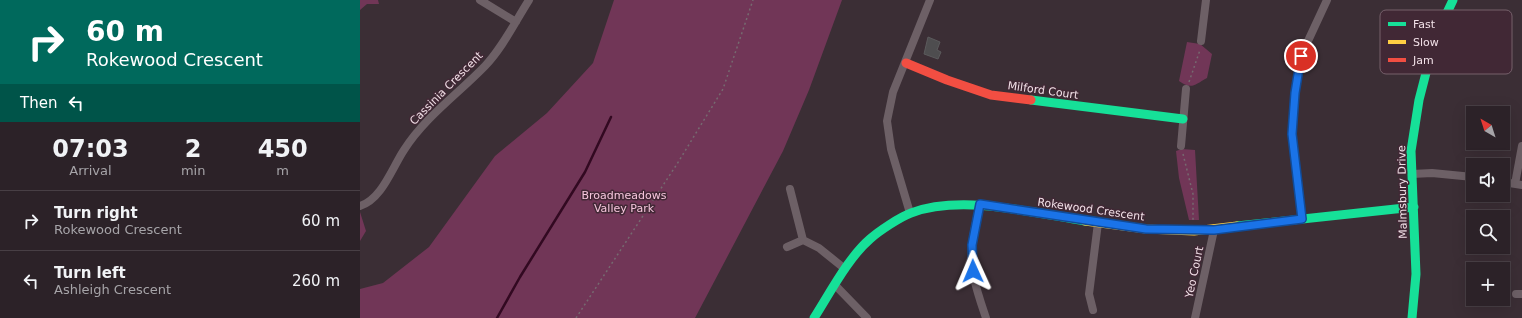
<!DOCTYPE html>
<style>
:root{--surface:#2c2228;--page:#342a30;--text:#f1f3f6;--muted:#a6a4a8;--line:#483f45}
body{margin:0;font-family:"DejaVu Sans",sans-serif;background:var(--page);color:var(--text);height:100vh;display:flex;flex-direction:column;font-size:15px;white-space:nowrap}
*{box-sizing:border-box;margin:0}
p{font-size:13px;color:var(--muted)}
.icon{flex:none;width:22px;height:22px;fill:none;stroke:currentColor;stroke-width:2;stroke-linecap:round;stroke-linejoin:round}
.map{position:relative;flex:1;overflow:hidden}
.details{display:flex;flex-direction:column;background:var(--surface);width:360px}
.details>*{flex:none}
.top-card{background:#00695c;color:#fff;overflow:hidden}
.needle{width:26px;rotate:321deg}
.controls{position:absolute;left:1106px;top:106px;display:grid;gap:8px}
.controls a{display:grid;place-items:center;width:44px;height:44px;border-radius:0px;background:var(--surface);box-shadow:0 4px 16px #0002,0 0 0 1px var(--line);font-size:20px}
.pin{position:absolute;display:grid;place-items:center;width:34px;height:34px;color:#fff;margin:-17px;border:2px solid #fff;border-radius:50%;box-shadow:0 1px 4px #0007}
.me{position:absolute;width:44px;margin:-22px;rotate:359deg;stroke-linejoin:round;filter:drop-shadow(0 0 3px #0008)}
.turn{display:flex;align-items:center;gap:14px;height:84px;padding:0 20px;font-size:18px}
.turn .icon{width:52px;height:52px;stroke-width:2.5}
.turn b{display:block;font-size:28px;line-height:34px}
.then{display:flex;align-items:center;height:38px;padding:0 20px;background:#0003;gap:8px;font-size:15px}
.eta{display:flex;justify-content:space-evenly;align-items:center;height:68px;text-align:center}
.eta b{font-size:24px;font-weight:800;line-height:28px}
ul{padding:0;list-style:none}
li{display:flex;align-items:center;gap:12px;height:60px;padding:0 20px;border-top:1px solid var(--line)}
li div{flex:1}
li b{display:block;font-size:15px}
li em{font-style:normal}
main{display:flex;flex:1;min-height:0}
.map>svg:first-child{display:block}
.green{fill:#713657}
.lines{fill:none;stroke-linecap:round;stroke-linejoin:round}
.stream{stroke:#320921;stroke-width:2.5}
.building{fill:#4e4d4f;stroke:#5b5a5c}
.path{stroke:#766a70;stroke-width:1.5;stroke-dasharray:2 3;stroke-linecap:butt}
.street{stroke:#6d6066;stroke-width:8}
.fast{stroke:#16e098;stroke-width:9}
.slow{stroke:#ffcf43;stroke-width:9}
.jam{stroke:#f24e42;stroke-width:9}
.route-casing{stroke:#114b97;stroke-width:10}
.route{stroke:#1a73e8;stroke-width:7}
.labels{text-anchor:middle;stroke-width:3;stroke-linejoin:round;paint-order:stroke}
.street-label{font-size:11px;fill:#f2e1e8;stroke:#412835}
.park-label{font-size:11px;fill:#f6c5dc;stroke:#412835}
.key{fill:#412835;stroke:#76606b;stroke-width:1}
.key-label{font-size:11px;fill:#f2e1e8}
</style>
<main>
<section class="details">
<div class="top-card">
<div class="turn"><svg class="icon" aria-label="right" viewBox="0 0 24 24"><path d="M7 20v-9h11M14 6l5 5-5 5"/></svg><div><b>60 m</b>Rokewood Crescent</div></div>
<div class="then">Then<svg class="icon" aria-label="left" viewBox="0 0 24 24"><path d="M17 20v-9H6M10 6l-5 5 5 5"/></svg></div>
</div>
<div class="eta">
<div><b>07:03</b><p>Arrival</p></div>
<div><b>2</b><p>min</p></div>
<div><b>450</b><p>m</p></div>
</div>
<ul>
<li><svg class="icon" aria-label="right" viewBox="0 0 24 24"><path d="M7 20v-9h11M14 6l5 5-5 5"/></svg><div><b>Turn right</b><p>Rokewood Crescent</p></div><em>60 m</em></li>
<li><svg class="icon" aria-label="left" viewBox="0 0 24 24"><path d="M17 20v-9H6M10 6l-5 5 5 5"/></svg><div><b>Turn left</b><p>Ashleigh Crescent</p></div><em>260 m</em></li>
</ul>
</section>
<div class="map">
<svg width="1162" height="318" viewBox="0 0 1162 318">
<rect width="100%" height="100%" fill="#3b2e35"/>
<path class="green" d="M0,0H18L19,4H7L0,10Z
M254,0H482L449,90L423,151L335,318H0V289L23,283L69,247L135,156L187,113L233,63Z
M827,42L840,44L852,54L847,78C834,85 832,90 819,81Z
M822,149L835,150L839,220H829L819,178L816,151Z
M0,212L6,231L0,241Z"/>
<g class="lines">
<path class="stream" d="M137,318L160,277L225,172L251,117"/>
</g>
<path class="building" d="M568,37L580,42L577,50L581,52L578,59L564,54Z"/>
<g class="lines">
<path class="path" d="M829,82L840,50
M823,154L833,194V221
M216,318L317,164L363,89L393,0"/>
<path class="street" d="M120,0L156,22
M841,41L846,0
M821,146L826,89
M1052,174L1072,173L1113,177
M1143,182L1162,185
M1155,184L1162,146
M620,204C617,217 614,231 612,244C609,270 618,294 626,318
M0,206C22,199 32,168 44,150C65,117 98,94 125,66C143,47 155,22 169,0
M550,213L531,149L527,121L533,92L570,0
M942,219L932,134L935,93L941,56L967,0
M443,240L459,248L485,269
M427,247L443,240L430,189
M475,285L507,318
M1156,294H1162
M733,310L729,294L738,223
M835,318L854,230"/>
<path class="fast" d="M671,100L823,119
M877,226L1054,207
M454,318C470,293 488,258 510,239C519,231 540,217 551,213C601,194 674,213 725,221
M1052,318L1056,274L1051,151L1059,100L1075,38L1093,0"/>
<path class="slow" d="M725,221L786,229L834,231L877,226"/>
<path class="jam" d="M546,63L587,80L631,95L671,100"/>
</g>
<g class="lines">
<defs>
<path id="route" d="M613,271L612,245L620,204L786,229L854,230L942,219L932,134L935,93L941,56"/>
</defs>
<use href="#route" class="route-casing"/>
<use href="#route" class="route"/>
</g>
<g class="labels">
<g class="street-label">
<text transform="translate(86 88) rotate(-45)" y="4">Cassinia Crescent</text>
<text transform="translate(683 90) rotate(8)" y="4">Milford Court</text>
<text transform="translate(1042 192) rotate(-91)" y="4">Malmsbury Drive</text>
<text transform="translate(731 209) rotate(8)" y="4">Rokewood Crescent</text>
<text transform="translate(834 272) rotate(-78)" y="4">Yeo Court</text>
</g>
<g class="park-label">
<text x="264" y="199">Broadmeadows<tspan x="264" dy="13">Valley Park</tspan></text>
</g>
</g>
<rect x="1020" y="10" width="132" height="64" rx="6" class="key"/>
<rect x="1028" y="22" width="18" height="4" fill="#16e098"/>
<rect x="1028" y="40" width="18" height="4" fill="#ffcf43"/>
<rect x="1028" y="58" width="18" height="4" fill="#f24e42"/>
<g class="key-label">
<text x="1053" y="28">Fast</text>
<text x="1053" y="46">Slow</text>
<text x="1053" y="64">Jam</text>
</g>
</svg>
<div class="controls">
<a><svg class="needle" viewBox="-14 -14 28 28"><path d="M0-13l5 13h-10z" fill="#e53935"/><path d="M0 13l5-13h-10z" fill="#a6a4a8"/></svg></a>
<a><svg class="icon" aria-label="sound" viewBox="0 0 24 24"><path d="M4 9h4l5-4v14l-5-4H4zM17 9q2 3 0 6"/></svg></a>
<a><svg class="icon" aria-label="search" viewBox="0 0 24 24"><circle cx="10" cy="10" r="6"/><path d="M15 15l6 6"/></svg></a>
<a>+</a>
</div>
<div class="pin" style="left:941px;top:56px;background:#d93025"><svg class="icon" aria-label="arrive" viewBox="0 0 24 24"><path d="M6 21V4h12l-3 4 3 4H6"/></svg></div>
<svg class="me" style="left:613px;top:271px" viewBox="-20 -20 40 40"><path d="M0-17L14 15 0 8-14 15z" fill="#1a73e8" stroke="#fff" stroke-width="4"/></svg>
</div>
</main>
